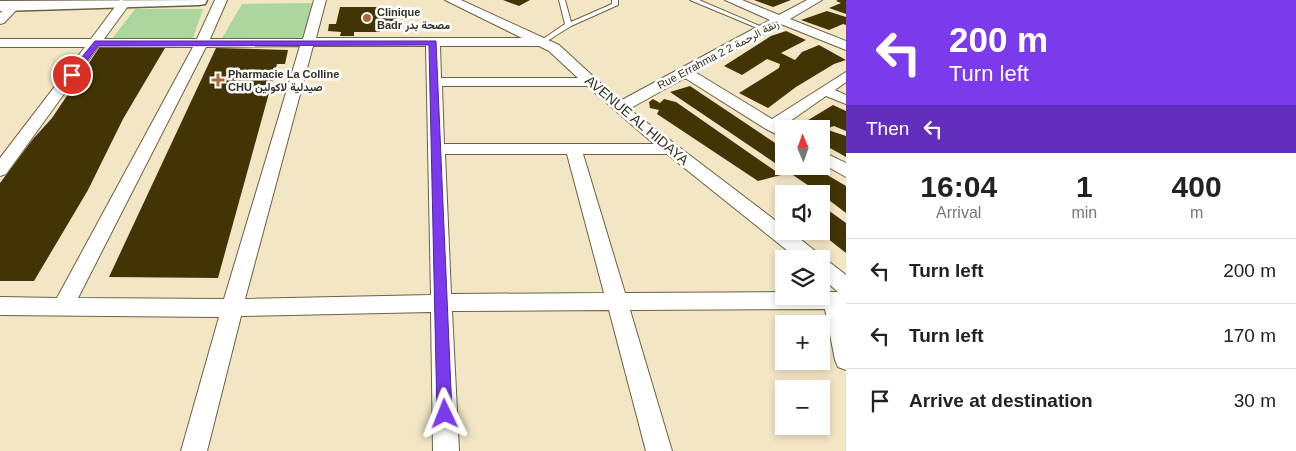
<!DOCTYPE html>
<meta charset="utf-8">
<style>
:root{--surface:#fff;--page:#f6f6f6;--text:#222;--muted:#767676;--line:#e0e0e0}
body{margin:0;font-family:Helvetica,Vazirmatn,sans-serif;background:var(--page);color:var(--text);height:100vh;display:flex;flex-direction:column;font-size:19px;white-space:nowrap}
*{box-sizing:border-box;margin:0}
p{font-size:16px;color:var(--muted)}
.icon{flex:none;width:28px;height:28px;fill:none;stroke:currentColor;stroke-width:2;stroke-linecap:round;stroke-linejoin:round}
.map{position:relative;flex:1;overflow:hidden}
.details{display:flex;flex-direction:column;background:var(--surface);width:450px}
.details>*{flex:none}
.top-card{background:#7c3aed;color:#fff;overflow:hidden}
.needle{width:32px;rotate:358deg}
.fabs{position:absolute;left:775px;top:120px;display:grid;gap:10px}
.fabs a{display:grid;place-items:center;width:55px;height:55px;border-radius:0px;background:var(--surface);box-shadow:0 2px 8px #0003;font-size:25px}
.pin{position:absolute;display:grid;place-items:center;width:42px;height:42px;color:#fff;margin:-21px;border:2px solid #fff;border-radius:50%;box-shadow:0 1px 5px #0007}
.me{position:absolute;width:55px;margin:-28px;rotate:358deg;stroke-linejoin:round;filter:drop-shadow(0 0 4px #0008)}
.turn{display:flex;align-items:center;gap:18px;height:105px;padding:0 20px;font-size:22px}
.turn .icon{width:65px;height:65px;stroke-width:2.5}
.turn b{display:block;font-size:35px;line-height:42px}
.then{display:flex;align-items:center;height:48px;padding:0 20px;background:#0003;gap:10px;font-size:19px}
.eta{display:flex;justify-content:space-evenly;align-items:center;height:85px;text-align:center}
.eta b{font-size:30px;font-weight:800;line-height:35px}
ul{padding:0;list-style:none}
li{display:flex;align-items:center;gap:15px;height:65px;padding:0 20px;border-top:1px solid var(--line)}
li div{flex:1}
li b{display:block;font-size:19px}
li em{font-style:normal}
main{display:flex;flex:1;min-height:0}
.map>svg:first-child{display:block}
.green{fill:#abd79e}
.building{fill:#433405}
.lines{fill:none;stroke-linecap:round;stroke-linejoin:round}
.lane-casing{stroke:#6c6144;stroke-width:2}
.street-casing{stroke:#6c6144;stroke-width:2}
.secondary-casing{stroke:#6c6144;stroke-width:3}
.lane{fill:#fff;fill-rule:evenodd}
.street{fill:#fff;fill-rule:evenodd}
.secondary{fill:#fff;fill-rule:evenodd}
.route{fill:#7c3aed;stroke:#51269a}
.poi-dot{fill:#ab6935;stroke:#fff;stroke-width:2}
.labels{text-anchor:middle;stroke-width:5;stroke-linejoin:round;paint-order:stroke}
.far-poi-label{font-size:11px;font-weight:bold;fill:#353023;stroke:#fff;text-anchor:start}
.far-street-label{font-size:11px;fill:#353023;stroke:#fff}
.street-label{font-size:14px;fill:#353023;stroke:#fff}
</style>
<main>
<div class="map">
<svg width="846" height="451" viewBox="0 0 846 451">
<rect width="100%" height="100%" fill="#f3e6c5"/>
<path class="green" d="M314,3L302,41L221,40L242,4Z
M135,9H203L192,41L111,40Z"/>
<path class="building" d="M503,0H530L519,6Z
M754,0H791L773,7Z
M838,0H846V14L829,8L841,3L836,1Z
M340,7H383L382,11L397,12L398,25H381L380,32H354V36H340L341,32L328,31L329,24H336Z
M827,11L846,17V25L843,24L829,30L801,20Z
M786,31L806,40L781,53L795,60L802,52L819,45L846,60L834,64L796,87L768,108L739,93L779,68L780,64L767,59L742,75L724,66L771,36Z
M99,48H165L123,119L88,190L34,281H0V183L33,139L52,118Z
M216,48L288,50L285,64H277L218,278L109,277Z
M690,86L784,149V166H812L846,186V213L821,194L670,92Z
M653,99L660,103L664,99L676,102L781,175L758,181L657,114L659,110L650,108L649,102Z
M833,105L846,111V131L834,126L825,129L846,136V157L821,143V129L795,128Z
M821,205L846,223V253L818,231H821Z"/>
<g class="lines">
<defs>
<path id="lane" d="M559,0H565L571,22L612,4V0H618V5L571,26L544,43H540V41L565,24Z
M690,0H699L767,29L762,30Z"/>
<path id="street" d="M120,0L131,2L104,39H197L215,0H227L210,39H303L314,0H326L316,38H522L445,0H461L559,45L620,101L770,20L725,0H742L779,15L807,0H822L790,19L846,41V50L781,24L695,72L772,119L846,72V82L835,90L846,95V104L826,96L783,126L788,129H784V138L766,129L685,78L629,109L784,227V231H790L819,254L822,259L828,261L846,275V370L838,367L835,360L825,309L630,310L672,451H646L609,310L452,311L459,451H433L431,312L241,316L207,451H181L219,317L0,315V297L57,298L193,47H98L6,174L0,176V158L85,47H0V39H91ZM300,46L224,299L78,298L206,47ZM313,46H426L431,295L245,299ZM440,46H539L549,51L578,78H441ZM442,86H587L654,144H444ZM445,154H567L604,293L451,294ZM583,154H667L798,259H821V277L838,292H821V296H784V292L625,293Z
M15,1L21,5L4,23L0,24V13L11,2Z
M821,151L846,163V177L821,163Z"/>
<path id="secondary" d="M207,0L205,4L199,5L0,11V1Z"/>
</defs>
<use href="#lane" class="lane-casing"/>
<use href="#street" class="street-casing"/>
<use href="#secondary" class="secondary-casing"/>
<use href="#lane" class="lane"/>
<use href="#street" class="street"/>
<use href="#secondary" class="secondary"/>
</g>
<path class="route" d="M95,41H436L452,414L450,419L445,421L439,419L437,414L429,45L98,46L75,77H68V74Z"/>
<g class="poi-dot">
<circle cx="367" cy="18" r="5"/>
<path d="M215.5 72.5h5v5h5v5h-5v5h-5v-5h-5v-5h5z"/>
</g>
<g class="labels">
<g class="far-poi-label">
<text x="377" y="16">Clinique<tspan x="377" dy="13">Badr مصحة بدر</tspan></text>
<text x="228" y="78">Pharmacie La Colline<tspan x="228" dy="13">CHU صيدلية لاكولين</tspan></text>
</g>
<g class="far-street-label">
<text transform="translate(718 54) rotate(-28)" y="4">Rue Errahma 2 2 زنقة الرحمة</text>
</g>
<g class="street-label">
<text transform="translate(637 120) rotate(40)" y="5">AVENUE AL HIDAYA</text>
</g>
</g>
</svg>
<div class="fabs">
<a><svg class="needle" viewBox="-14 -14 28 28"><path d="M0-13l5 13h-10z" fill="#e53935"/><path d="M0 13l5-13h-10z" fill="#767676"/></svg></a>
<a><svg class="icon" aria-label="sound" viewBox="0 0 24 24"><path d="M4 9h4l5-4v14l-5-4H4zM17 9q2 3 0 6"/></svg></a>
<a><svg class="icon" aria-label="layers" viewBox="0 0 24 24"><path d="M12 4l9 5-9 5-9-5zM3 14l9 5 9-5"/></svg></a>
<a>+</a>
<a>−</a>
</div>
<div class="pin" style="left:72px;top:75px;background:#d93025"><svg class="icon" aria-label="arrive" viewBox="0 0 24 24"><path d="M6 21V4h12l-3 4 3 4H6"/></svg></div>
<svg class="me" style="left:445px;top:414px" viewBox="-20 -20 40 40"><path d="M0-17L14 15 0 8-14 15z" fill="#7c3aed" stroke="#fff" stroke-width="4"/></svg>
</div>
<section class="details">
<div class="top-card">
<div class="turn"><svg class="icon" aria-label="left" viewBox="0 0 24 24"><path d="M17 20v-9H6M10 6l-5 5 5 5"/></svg><div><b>200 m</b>Turn left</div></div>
<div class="then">Then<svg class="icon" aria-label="left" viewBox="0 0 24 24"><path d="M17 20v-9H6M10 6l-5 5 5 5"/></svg></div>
</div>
<div class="eta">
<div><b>16:04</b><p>Arrival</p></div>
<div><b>1</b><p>min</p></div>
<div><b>400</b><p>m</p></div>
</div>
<ul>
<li><svg class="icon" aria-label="left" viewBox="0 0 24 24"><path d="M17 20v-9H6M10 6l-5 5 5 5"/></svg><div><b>Turn left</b></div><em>200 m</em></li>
<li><svg class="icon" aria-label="left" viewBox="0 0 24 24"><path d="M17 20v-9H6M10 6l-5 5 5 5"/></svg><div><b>Turn left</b></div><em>170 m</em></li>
<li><svg class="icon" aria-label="arrive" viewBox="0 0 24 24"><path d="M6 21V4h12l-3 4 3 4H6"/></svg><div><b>Arrive at destination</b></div><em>30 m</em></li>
</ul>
</section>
</main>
